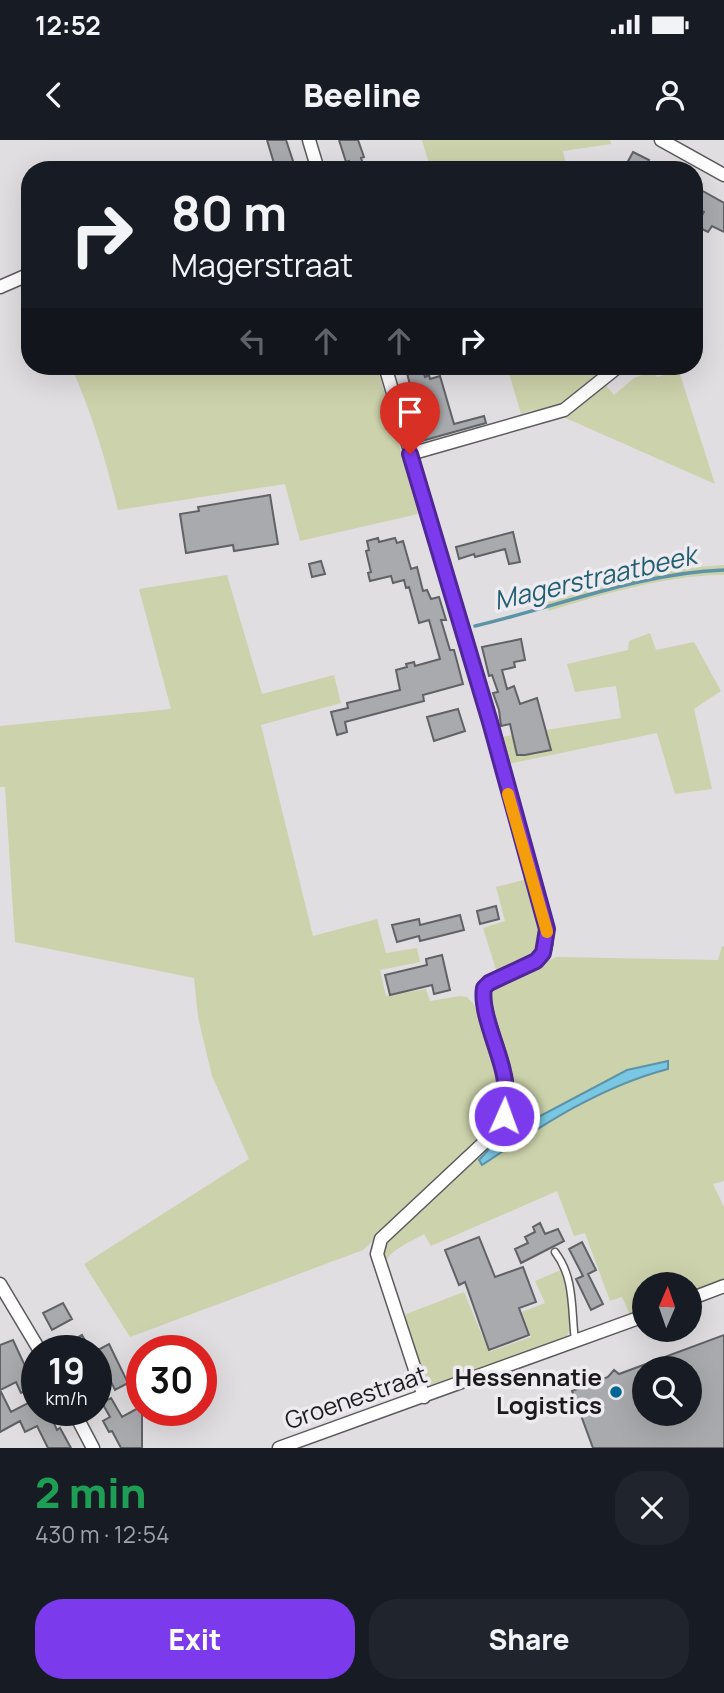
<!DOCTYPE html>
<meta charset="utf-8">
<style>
:root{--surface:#171b24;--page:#20242c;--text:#f1f3f6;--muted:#9ea1a6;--accent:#7c3aed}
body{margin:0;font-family:Manrope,sans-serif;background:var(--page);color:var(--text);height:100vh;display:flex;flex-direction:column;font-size:26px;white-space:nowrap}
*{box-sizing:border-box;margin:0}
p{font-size:23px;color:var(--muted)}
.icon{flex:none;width:38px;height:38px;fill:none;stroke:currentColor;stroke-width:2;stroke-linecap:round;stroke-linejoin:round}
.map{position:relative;height:1308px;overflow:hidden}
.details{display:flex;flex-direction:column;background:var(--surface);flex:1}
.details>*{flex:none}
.banner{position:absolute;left:21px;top:21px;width:682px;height:214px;border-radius:28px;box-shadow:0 7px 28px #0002;background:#171b24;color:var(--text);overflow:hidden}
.needle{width:46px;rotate:2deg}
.buttons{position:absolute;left:632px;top:1132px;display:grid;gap:14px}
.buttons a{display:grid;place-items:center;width:70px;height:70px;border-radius:50%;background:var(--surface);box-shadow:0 7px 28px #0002;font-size:35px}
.speed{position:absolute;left:21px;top:1195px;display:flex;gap:14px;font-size:35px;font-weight:700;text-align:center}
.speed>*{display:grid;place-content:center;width:91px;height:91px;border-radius:50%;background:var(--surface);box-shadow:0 7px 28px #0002;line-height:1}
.speed small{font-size:18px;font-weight:400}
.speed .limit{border:10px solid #d22;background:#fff;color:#111}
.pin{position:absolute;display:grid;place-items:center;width:60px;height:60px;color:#fff;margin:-72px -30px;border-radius:50% 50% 50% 0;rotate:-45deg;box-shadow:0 0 7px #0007}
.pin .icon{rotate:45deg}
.me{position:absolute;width:77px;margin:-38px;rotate:2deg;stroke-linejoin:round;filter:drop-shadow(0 0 5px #0008)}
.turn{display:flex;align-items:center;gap:24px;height:147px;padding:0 35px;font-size:32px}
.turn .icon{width:91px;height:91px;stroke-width:2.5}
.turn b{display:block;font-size:49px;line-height:60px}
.lanes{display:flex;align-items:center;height:66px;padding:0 35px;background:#0003;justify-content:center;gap:35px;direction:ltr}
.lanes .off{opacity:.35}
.round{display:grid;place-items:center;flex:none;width:74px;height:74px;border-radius:28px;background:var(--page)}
.headline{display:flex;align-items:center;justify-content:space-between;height:119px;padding:0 35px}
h1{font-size:42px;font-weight:800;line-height:52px;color:#1e9e55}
.primary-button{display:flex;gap:14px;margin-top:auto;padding:14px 35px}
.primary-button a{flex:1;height:80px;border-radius:28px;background:var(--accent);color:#fff;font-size:28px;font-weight:800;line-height:80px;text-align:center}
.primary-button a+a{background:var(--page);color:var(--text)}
.status{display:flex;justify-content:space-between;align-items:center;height:49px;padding:0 35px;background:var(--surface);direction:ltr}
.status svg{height:19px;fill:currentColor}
header{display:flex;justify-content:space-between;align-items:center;height:91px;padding:0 35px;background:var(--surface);font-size:32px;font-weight:800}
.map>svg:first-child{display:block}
.green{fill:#ccd2ab;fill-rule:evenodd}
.water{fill:#79c7e3;stroke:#5d93a7;stroke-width:2}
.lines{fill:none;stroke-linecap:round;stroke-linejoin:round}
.stream{stroke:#5d93a7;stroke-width:3.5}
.building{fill:#a9aaad;stroke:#616265;stroke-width:2;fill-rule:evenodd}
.lane-casing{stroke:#5c5a5d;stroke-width:9}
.street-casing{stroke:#5c5a5d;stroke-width:15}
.lane{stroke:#fff;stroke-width:6}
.street{stroke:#fff;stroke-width:12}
.route-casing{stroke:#51269a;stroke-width:18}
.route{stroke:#7c3aed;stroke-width:12}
.slow{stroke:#f59e0b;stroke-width:12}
.poi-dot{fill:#006996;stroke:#edebef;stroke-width:2.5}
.labels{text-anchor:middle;stroke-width:7;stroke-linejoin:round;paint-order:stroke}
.poi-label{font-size:24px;font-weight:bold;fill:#1b1a1c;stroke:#edebef;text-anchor:end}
.street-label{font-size:24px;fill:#1b1a1c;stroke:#edebef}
.water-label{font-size:26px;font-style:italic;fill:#205f72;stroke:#edebef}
</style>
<div class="status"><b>12:52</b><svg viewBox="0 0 49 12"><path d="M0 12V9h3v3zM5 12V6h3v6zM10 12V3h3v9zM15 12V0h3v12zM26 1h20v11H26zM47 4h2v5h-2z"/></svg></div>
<header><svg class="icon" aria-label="back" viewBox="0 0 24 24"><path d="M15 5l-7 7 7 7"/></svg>Beeline<svg class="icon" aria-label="person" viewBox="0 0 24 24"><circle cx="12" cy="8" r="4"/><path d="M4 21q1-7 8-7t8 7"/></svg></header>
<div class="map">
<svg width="724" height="1308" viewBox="0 0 724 1308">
<rect width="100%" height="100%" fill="#e0dee1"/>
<path class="green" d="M422,0H610L611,4L563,11L567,30H431Z
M71,226H377L418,374L300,401L285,344L118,370C106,321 92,273 71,226Z
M507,226H615L567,264L535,275L533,270L521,274Z
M653,231L657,237L679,231L715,344L561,276L603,242L614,255L634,238Z
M724,425V435C672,434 599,455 549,471L545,463C603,446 663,428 724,425Z
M227,435L262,554L334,535L341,563L261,585L313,796L377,779L386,813L417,808L420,822L380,830L386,856L426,849L430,861L460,856L467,857L473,863L487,896L498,929L501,949L499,971L493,983L471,1009L363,1110L130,1197L84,1124L249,1019L212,936L198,877L194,838L15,802L5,647H0V586L171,569L139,449Z
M650,493L656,510L694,502L721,551L694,569L712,649L675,654L657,593L508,624L501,597L621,578L616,546L575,552L567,524L628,510L629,501Z
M527,739C544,796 559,807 497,833L483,788L505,781L496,747Z
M722,806L724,807V1041L713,1044L724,1067V1142L690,1156V1144H644V1172L631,1177L622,1157L610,1161L585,1093L574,1096L557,1051L431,1106L424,1094C411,1102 390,1109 385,1124L383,1116L386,1099L506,982L505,915L492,867L491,856L495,848L506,840L556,817L718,820ZM668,929C618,942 575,965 531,992C515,1003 499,1015 482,1024C494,1007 506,981 529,982L627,930Z
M561,1130C566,1149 576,1182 565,1200L436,1245H430L425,1240L404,1180L406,1174L464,1152L489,1212L531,1197L522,1172L545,1163L535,1141Z"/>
<path class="water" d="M668,921V929C599,947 541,986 482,1025L479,1020L513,983L529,982L627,930Z"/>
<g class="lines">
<path class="stream" d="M475,486C557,467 639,433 724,430"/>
</g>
<path class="building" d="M267,0H286L296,30H276Z
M339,0H358L364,17L361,18L363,24L360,30H354L349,21L346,22Z
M633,12L649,20L644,30H634L626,25Z
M701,50L724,63V92L712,86L708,92L696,86L704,72L695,67V62Z
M405,226H422L425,237L429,235L430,239L440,236L454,284L484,276L486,283L418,302L404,254L412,252Z
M270,355L278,404L234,411L233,405L186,413L180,374L199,371L198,367Z
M513,392L520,422L509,424L505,409L475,417L474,414L459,419L456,407Z
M378,398L379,402L395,398L397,403L403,401L411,429L417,427L423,451L427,450L431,459L439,457L446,480H441L450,510H454L463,544L423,555L424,561L345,582L347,592L337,595L331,572L348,568L347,563L400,550L396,530L407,527L406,524L414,522L415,526L440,519L429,480L419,483L409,447L406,448L404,440L393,443L391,436L370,441L368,433L371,432L366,411L369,410L367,401Z
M321,421L325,434L312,437L309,424Z
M521,499L525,520L514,522L515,527L502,530L507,549L514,546L520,564L537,558L551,610L525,615H517L510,584L501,586L499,570L493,553L498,552L492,535L489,536L482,507Z
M458,569L465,591L434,601L427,577Z
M496,766L499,779L480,784L477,771Z
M460,775L464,790L420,801L419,796L397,802L392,785L419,779L420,785Z
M442,815L450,850L434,854L432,845L390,855L385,835L427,825L426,819Z
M540,1083L545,1094L558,1089L564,1101L521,1123L515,1109L528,1103L525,1097L535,1092L533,1087Z
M479,1097L495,1137L523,1127L536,1162L519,1168L529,1195L489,1210L465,1142L459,1145L445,1110Z
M582,1102L596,1130L588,1134L603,1164L591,1170L576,1139L583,1136L569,1109Z
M63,1163L72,1179L52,1190L43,1173Z
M82,1195L91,1211H69L65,1205Z
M724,1195V1308H593L572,1251L608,1237L614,1230L619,1234ZM644,1228H690V1274H644Z
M13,1200L25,1226L27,1225L31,1231L37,1246L21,1253L16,1242L0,1250L11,1272L30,1262L35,1270H48L57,1290L60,1288L71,1308H48L37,1286L25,1292L20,1281L0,1292V1205Z
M109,1204L128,1243L115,1250L96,1211Z
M111,1258L122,1277L142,1266V1308H121L112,1291L109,1292L103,1281L110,1277L102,1263Z"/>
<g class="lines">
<defs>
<path id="lane" d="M555,1112C575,1138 571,1169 575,1201"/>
<path id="street" d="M309,0L318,30
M661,0L724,35
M0,147L30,134
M385,226L490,582L547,789C547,796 547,806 544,812C532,834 490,829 483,854C486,890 519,942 503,977C500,984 495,990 491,996L381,1099L377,1114L424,1257
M410,314L564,270L619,226
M0,1144L40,1211
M690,1159L724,1146
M73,1270L93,1308
M279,1308L644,1176"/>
</defs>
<use href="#lane" class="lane-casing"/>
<use href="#street" class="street-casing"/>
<use href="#lane" class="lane"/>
<use href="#street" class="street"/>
</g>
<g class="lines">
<defs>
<path id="route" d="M410,314L490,582L547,789L543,813L536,821L489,843L484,848C480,870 498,908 503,931C507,946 506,960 504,976"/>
</defs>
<use href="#route" class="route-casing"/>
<use href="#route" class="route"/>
<path class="slow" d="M508,654L547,792"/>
</g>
<circle class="poi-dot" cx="616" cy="1252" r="7"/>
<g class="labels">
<g class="poi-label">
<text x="602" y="1246">Hessennatie<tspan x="602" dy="28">Logistics</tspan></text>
</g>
<g class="street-label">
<text transform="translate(356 1258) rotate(-19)" y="8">Groenestraat</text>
</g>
<g class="water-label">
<text transform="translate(595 438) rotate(-13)" y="9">Magerstraatbeek</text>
</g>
</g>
</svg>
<div class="buttons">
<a><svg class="needle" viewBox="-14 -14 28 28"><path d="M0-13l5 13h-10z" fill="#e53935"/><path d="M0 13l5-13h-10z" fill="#9ea1a6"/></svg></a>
<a><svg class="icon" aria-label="search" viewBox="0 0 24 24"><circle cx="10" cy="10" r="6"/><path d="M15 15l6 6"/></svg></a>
</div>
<div class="speed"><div>19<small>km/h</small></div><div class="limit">30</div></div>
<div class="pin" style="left:410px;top:314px;background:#d93025"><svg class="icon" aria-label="arrive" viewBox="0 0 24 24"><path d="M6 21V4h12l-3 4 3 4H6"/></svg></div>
<svg class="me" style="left:504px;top:976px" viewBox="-20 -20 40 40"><circle r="17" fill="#7c3aed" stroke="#fff" stroke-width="3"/><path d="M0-11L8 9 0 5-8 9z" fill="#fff"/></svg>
<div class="banner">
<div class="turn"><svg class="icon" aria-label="right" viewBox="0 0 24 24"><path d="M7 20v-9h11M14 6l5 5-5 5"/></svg><div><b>80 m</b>Magerstraat</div></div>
<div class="lanes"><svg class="icon off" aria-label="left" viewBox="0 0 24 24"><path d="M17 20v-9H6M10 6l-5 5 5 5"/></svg><svg class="icon off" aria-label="ahead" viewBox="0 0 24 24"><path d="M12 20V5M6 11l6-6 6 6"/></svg><svg class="icon off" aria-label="ahead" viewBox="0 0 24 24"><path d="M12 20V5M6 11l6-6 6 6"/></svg><svg class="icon" aria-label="right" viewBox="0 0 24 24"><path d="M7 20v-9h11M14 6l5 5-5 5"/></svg></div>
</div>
</div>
<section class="details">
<div class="headline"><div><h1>2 min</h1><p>430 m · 12:54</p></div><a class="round"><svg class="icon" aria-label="close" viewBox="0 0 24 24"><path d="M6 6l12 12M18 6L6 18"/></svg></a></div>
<div class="primary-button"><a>Exit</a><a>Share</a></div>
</section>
